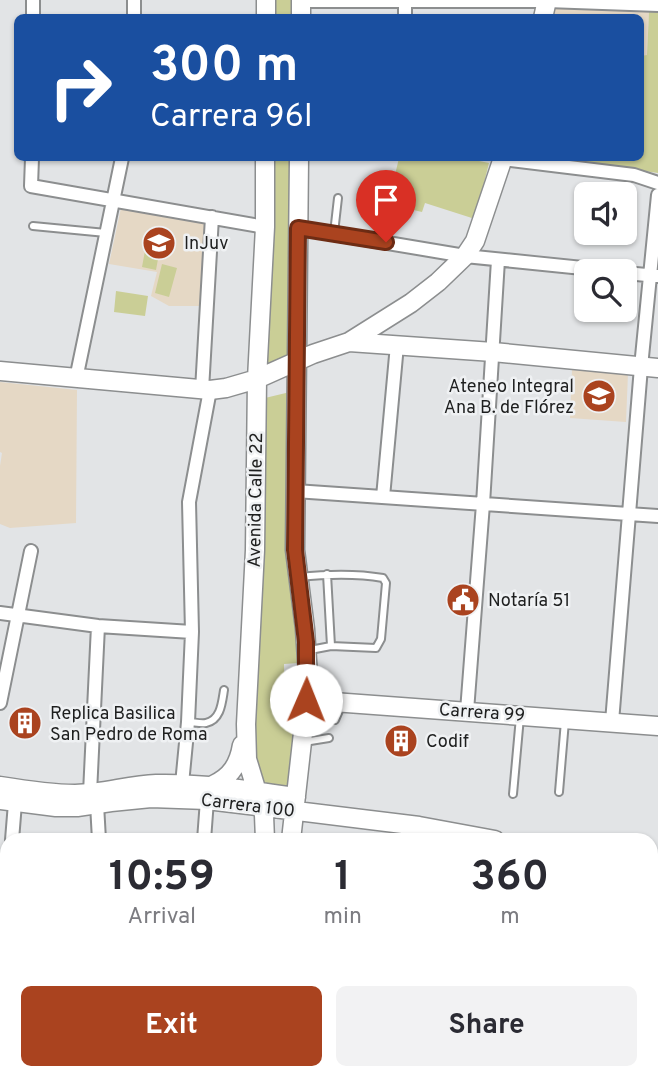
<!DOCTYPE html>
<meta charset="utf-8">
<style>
:root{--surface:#fff;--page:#f2f2f3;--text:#2b2b33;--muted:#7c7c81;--accent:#aa431f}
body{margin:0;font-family:Overpass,sans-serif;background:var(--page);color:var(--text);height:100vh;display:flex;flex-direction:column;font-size:26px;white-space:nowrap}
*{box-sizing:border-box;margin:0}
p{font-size:23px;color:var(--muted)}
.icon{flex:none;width:38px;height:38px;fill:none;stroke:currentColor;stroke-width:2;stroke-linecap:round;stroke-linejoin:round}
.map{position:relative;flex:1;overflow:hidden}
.sheet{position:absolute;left:0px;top:833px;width:658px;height:247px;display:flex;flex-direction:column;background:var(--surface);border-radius:21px 21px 0 0;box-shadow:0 2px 5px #0004}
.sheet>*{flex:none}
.guide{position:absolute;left:14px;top:14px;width:630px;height:147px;border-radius:10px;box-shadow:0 2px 5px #0004;background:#1a4fa0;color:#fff;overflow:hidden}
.buttons{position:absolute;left:574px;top:182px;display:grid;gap:14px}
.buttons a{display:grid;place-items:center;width:63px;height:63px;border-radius:10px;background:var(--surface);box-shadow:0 2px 5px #0004;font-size:35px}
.pin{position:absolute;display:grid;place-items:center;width:60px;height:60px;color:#fff;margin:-72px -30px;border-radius:50% 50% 50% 0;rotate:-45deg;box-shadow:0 0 7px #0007}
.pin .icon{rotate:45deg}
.me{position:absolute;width:77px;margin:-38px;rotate:1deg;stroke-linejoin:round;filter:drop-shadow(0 0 5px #0008)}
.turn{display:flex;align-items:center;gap:24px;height:147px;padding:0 21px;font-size:32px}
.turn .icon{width:91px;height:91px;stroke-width:2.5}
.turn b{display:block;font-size:49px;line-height:60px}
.eta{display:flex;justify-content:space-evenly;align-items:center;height:119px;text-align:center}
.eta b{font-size:42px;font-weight:700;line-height:49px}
.action{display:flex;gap:14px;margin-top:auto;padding:14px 21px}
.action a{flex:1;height:80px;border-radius:10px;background:var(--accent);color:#fff;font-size:28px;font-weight:700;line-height:80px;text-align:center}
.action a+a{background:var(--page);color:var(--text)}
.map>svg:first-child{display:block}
.education{fill:#e5d8c5}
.green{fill:#cace96}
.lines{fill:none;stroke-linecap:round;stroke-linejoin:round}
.lane-casing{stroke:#8c8e8f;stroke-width:10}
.street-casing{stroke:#8c8e8f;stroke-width:16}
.secondary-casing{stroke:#8c8e8f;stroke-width:21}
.lane{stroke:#fff;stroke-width:6}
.street{stroke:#fff;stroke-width:12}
.secondary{stroke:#fff;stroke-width:18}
.route-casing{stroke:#6e2c14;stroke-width:18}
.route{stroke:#aa431f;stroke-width:12}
.labels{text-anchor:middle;stroke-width:5;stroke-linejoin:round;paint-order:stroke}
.poi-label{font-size:18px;fill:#1e1f1f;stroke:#eff1f3;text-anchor:start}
.street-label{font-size:18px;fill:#1e1f1f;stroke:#eff1f3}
</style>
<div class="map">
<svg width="658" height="1079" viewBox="0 0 658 1079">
<rect width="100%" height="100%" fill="#e2e4e6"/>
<path class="education" d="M556,7L649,12L647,56H641L640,18H553Z
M121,208L206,223L201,306H169L151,296L157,272L109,264Z
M572,370L628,373L626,422L570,418Z
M0,382L77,390L76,523L10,528L0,524V466L2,453L0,452Z"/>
<path class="green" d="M273,0H295V17L272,18Z
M649,12H658V173L582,162L583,158H640L641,56L647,55Z
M270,158H293L290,354L264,365Z
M399,158H464L489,163L475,219L425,203L422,212L388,204Z
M147,240L161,243L156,270L142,267Z
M162,264L177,268L169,297L155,293Z
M116,291L148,296L145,316L114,312Z
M290,392L299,663L284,664L285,709L300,710L289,783L284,787C259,784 261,784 253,760L265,398Z"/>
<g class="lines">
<defs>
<path id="lane" d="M33,226L106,233
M334,233L338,198
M327,574L331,646
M299,577C328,574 355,573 383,578L386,583L381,639L376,648L331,646L310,650
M335,720L341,706
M188,722C193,722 201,724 206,723C221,720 222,702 224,690
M304,742L329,738
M559,792L565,721
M513,794L520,717"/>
<path id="street" d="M301,1H547L658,5
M33,18V0
M134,18V0
M405,18V0
M32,158L31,186L265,227
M503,159L634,175L658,183
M298,228L465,256L612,271
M625,273L658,276
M76,379L122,158
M202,390L212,217
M295,491L658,516
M383,497L397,345
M0,613L98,626L192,632
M0,703L31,551
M467,711L483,504L498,260
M612,722L641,367L658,195
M182,784L188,722L192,632L189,502L210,390
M90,793L98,626
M97,804L99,840
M12,840L15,803
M204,840L207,800
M418,840L419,826
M0,961L7,890
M651,1036L658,1037
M0,1050L7,1051
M225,1073L260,1076
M133,1079L134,1073
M414,1079V1073
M529,1079V1073
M613,1079L614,1073"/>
<path id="secondary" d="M266,18V0
M301,18V0
M543,18L547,0
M349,342L493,352L658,368
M0,371L210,390L226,388L257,379L313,354L349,342L411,303L438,282L465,256L475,241L503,158
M306,700L658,726
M213,785C231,777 239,764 242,745
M0,786C25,790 50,794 75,794C102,794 129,785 156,784C203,783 249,790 296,797
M0,800L56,807H77L111,802L151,798L207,800L419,826L495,840
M265,840L264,815L247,759L246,724L255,550L257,379L265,227V158
M291,840L305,715L308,676L305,629L295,550L299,158
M651,875L658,877
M260,1079V1073
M288,1079V1073"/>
</defs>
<use href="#lane" class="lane-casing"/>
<use href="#street" class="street-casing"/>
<use href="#secondary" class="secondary-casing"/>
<use href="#lane" class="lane"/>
<use href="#street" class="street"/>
<use href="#secondary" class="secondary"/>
</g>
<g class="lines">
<defs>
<path id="route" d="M306,700V642L295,550L298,228L386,242"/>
</defs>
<use href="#route" class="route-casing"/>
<use href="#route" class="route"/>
</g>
<defs>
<symbol id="school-disc" viewBox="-11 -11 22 22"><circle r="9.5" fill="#aa431f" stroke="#eff1f3"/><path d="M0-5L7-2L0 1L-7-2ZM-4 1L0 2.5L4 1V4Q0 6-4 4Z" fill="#fff"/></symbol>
<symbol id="civic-disc" viewBox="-11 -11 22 22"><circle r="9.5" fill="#aa431f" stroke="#eff1f3"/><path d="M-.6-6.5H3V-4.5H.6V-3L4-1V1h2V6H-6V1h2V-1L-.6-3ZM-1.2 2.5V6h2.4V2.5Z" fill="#fff"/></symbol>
<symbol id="building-disc" viewBox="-11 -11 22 22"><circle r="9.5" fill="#aa431f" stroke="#eff1f3"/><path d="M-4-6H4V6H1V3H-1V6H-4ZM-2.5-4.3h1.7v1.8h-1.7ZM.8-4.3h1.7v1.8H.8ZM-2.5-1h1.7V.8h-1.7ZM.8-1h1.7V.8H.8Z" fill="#fff"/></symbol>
</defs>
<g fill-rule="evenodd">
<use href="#school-disc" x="140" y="224" width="38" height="38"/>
<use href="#school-disc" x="580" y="377" width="38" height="38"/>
<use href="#civic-disc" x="444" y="581" width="38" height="38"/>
<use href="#building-disc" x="6" y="704" width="38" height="38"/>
<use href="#building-disc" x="382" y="722" width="38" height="38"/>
</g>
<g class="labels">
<g class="poi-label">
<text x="184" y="249">InJuv</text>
<text x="574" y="392" text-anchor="end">Ateneo Integral<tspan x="574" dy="21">Ana B. de Flórez</tspan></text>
<text x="488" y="606">Notaría 51</text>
<text x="50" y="719">Replica Basilica<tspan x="50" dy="21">San Pedro de Roma</tspan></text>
<text x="426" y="747">Codif</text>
</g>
<g class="street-label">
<text transform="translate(255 500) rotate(-89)" y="6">Avenida Calle 22</text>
<text transform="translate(482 712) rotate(4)" y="6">Carrera 99</text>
<text transform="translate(248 805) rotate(7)" y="6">Carrera 100</text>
</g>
</g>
</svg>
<div class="buttons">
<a><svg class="icon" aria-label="sound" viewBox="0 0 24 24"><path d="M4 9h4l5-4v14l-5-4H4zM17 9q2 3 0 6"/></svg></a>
<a><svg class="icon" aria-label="search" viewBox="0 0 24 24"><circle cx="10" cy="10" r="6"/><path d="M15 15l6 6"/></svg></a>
</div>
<div class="pin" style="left:386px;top:242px;background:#d93025"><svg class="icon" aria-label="arrive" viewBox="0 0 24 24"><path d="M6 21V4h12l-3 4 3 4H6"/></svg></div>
<svg class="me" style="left:306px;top:700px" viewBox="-20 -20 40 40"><circle r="19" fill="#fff"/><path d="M0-13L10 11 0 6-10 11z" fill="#aa431f"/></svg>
<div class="guide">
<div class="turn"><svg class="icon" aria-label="right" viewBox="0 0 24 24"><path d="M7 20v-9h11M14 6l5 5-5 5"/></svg><div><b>300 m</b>Carrera 96I</div></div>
</div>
<section class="sheet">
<div class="eta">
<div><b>10:59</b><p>Arrival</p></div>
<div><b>1</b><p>min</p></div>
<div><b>360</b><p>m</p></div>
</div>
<div class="action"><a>Exit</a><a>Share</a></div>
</section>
</div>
